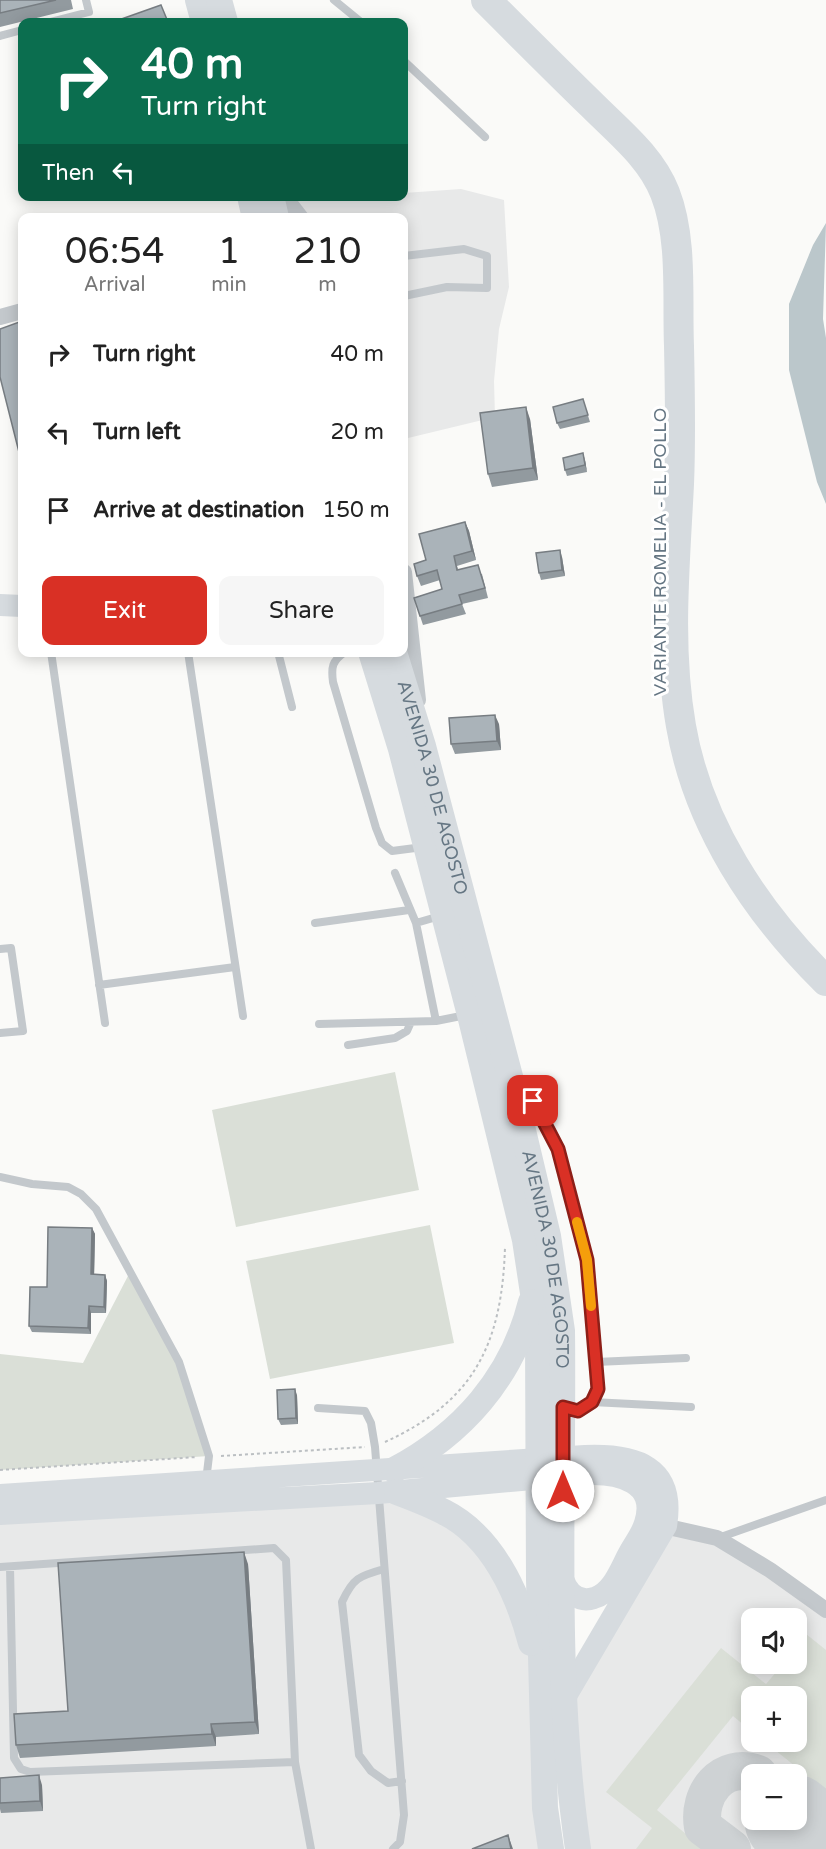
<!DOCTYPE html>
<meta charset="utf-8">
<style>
:root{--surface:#fff;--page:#f6f6f6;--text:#222;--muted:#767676;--accent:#d93025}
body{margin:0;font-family:"Varela Round",sans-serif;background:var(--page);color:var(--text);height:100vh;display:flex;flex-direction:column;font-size:22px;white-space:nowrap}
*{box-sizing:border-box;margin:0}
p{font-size:20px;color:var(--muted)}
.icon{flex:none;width:33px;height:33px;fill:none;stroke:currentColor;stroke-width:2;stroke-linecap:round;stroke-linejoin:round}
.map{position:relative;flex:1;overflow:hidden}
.side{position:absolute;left:18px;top:213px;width:390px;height:444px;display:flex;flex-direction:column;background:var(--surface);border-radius:12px;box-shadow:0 3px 15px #0003}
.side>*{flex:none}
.banner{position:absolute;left:18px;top:18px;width:390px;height:183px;border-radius:12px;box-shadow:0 3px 15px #0003;background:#0b6e4f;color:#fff;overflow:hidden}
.fabs{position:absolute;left:741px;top:1608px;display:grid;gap:12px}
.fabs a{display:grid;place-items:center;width:66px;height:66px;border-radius:12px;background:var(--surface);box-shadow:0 3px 15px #0003;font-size:30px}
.pin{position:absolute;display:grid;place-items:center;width:51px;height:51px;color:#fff;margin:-26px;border-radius:12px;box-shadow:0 3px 9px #0006}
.me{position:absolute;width:66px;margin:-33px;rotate:0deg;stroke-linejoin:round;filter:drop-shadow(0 0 4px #0008)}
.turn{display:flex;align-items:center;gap:21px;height:126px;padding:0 24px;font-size:27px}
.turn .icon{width:78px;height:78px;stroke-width:2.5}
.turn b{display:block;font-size:42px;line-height:51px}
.then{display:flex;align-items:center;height:57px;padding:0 24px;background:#0003;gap:12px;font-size:22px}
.eta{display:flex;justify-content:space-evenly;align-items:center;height:102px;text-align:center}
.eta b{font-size:36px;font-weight:600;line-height:42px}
.primary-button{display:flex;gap:12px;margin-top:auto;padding:12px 24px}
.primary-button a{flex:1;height:69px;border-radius:12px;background:var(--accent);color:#fff;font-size:24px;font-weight:600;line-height:69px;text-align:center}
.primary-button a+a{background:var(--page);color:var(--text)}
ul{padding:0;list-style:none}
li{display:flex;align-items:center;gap:18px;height:78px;padding:0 24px}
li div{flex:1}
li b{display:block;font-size:22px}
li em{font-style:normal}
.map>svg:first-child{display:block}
.built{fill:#e8e9e9;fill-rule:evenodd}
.green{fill:#dadfd7}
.water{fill:#bbc7cb}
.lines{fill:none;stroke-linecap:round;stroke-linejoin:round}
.taxiway{stroke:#ced2d4;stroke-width:38}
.runway{stroke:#ced2d4;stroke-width:93}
.path{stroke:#bbbfc2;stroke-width:2;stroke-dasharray:3 3;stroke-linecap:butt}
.lane{stroke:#c3c8cc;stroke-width:8}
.street{stroke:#c3c8cc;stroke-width:16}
.secondary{stroke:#d6dbdf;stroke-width:22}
.primary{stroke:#d6dbdf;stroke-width:26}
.highway{stroke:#d6dbdf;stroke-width:30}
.wall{fill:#929a9f}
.shaded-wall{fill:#777d82}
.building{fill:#aab3b9;stroke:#777d82;stroke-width:1.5}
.route-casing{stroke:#8d1f18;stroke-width:15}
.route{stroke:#d93025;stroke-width:10}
.slow{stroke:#f59e0b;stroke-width:10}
.labels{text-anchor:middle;stroke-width:6;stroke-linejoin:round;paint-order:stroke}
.street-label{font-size:18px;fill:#657683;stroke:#fff}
</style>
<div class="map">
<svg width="826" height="1849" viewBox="0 0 826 1849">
<rect width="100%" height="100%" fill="#fafaf8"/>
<path class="built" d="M461,189L504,200L509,287L499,329L494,381L495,417L404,439V218L301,217L287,201L404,196V193Z
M397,1492L466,1526L528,1631L551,1849H0V1514Z
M666,1526L717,1538L826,1610V1849H578L566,1696ZM752,1618H796V1664H752ZM752,1696H796V1742H752ZM752,1774H796V1820H752Z"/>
<path class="green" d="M395,1072L419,1190L236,1227L212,1110Z
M430,1225L454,1343L270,1379L246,1261Z
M130,1272L179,1362L209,1456L0,1470V1354L83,1363Z
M806,1634L826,1650V1791L765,1742H796V1696H752L751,1731L733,1716L657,1810L704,1849H636L652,1828L606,1792L721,1648L766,1684L783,1664H796L797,1646Z"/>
<path class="water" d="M826,223L823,319L826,338V504L817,482L789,370V304L813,245Z"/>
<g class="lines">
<path class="taxiway" d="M732,1849L703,1827C697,1794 722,1761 758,1774"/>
<path class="runway" d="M791,1820L826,1848"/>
<path class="path" d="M385,1442C475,1401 502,1343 505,1247
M221,1456L365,1447
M0,1470L197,1457"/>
<path class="lane" d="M334,0L361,22
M50,22L89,12L86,0
M0,36L22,30
M404,61L485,137
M404,256L464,249L487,256V288L447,287L404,296
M51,652L105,1023
M188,652L243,1016
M278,652L292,707
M345,652C332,661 331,667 333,682L376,828L382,843L392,851L423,847
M395,873L416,923L436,1021
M315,923L409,910
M416,923L440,916
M0,949L11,948L23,1031L0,1033
M99,985L235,967
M319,1024L436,1021L466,1015
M348,1045L395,1038L407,1031L411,1022
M521,1091C554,1118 580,1218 587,1261C594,1303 595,1347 598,1389C591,1405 584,1412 566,1408
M0,1177L32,1184L68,1187L81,1194L96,1209L179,1362L209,1456L206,1481
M596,1362L686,1358
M592,1402L691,1407
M318,1408L365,1411L371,1423L375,1447L404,1815L400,1842L393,1849
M718,1538L826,1500
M0,1567L274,1548L286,1560L295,1762L311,1849
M10,1567L14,1758L21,1769L30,1772L295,1762
M384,1569C359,1576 353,1578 342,1602L359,1755L371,1771L388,1783L402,1781"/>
<path class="street" d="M284,196L301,218
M0,317L22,311
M404,572L418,700
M655,1524L717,1538L770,1570L826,1610"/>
<path class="secondary" d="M0,605L22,606
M0,1495L585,1456C636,1454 676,1466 666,1526L566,1696
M0,1514L378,1493L588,1474C618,1473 658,1482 645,1523C642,1534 633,1545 628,1555C620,1570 612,1593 594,1598C579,1603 568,1593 563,1579"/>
<g class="primary">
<path d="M198,0L204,22"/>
<path d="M219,0L225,22"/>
<path d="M250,196L255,218"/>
<path d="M271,196L276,218"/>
<path d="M371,652L401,749L470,1015L525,1240L533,1293L538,1335L539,1580L545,1808L551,1849"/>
<path id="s1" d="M394,652L423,746L512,1084L548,1236L562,1331C564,1503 553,1678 578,1849"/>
<path d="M394,1470C462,1434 512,1378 531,1302"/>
<path d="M397,1492C413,1498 429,1504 444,1512C492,1536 518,1593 531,1643"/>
</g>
<path class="highway" d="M486,0C521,35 556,70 592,105C619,132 651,157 665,193C683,239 677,298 679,346C680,392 681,438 679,484C675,565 667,646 681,726C698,825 756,912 826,981"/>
</g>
<path class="wall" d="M0,0H71L73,9L0,27Z
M585,406L590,422L560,429L557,423Z
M530,419L538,480L492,487L488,474Z
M585,460L587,472L567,476L565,470Z
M465,522L469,531L476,560L457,566L458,569L482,574L488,598L462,604L466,614L423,625L414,598L442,589L440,580L421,586L417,576Z
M562,557L565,576L541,580L539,573Z
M499,724L501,750L455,754L451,744Z
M92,1228L95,1234L94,1274L105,1275L107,1281L106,1313H91V1334L32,1332L29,1326L47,1287Z
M297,1395L298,1424L281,1425L278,1419Z
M248,1564L259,1734L216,1737V1746L20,1758L16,1745L68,1711Z
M0,1778L42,1785L43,1811L1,1813L0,1809Z"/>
<path class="shaded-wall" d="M526,407L530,419L538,480L533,468Z
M583,453L585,460L587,472L585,465Z
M465,522L469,531L476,560L472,551Z
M560,550L562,557L565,576L562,570Z
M495,715L499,724L501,750L497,741Z
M92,1228L95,1234L94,1281L91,1274Z
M105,1275L107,1281L106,1313L104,1307Z
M89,1306L91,1313V1334L88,1328Z
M295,1389L297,1395L298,1424L296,1418Z
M244,1552L248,1564L259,1734L255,1722Z
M211,1724L216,1737V1746L212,1734Z
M39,1775L42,1785L43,1811L40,1801Z
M508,1835L513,1849H511Z"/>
<path class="building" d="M0,0H56L0,13Z
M161,5L168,22H113Z
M22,321V464L0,377V329Z
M583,399L588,415L557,423L553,407Z
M526,407L533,468L488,474L480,413Z
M583,453L585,465L565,470L563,458Z
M465,522L472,551L454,556L457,570L478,565L485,588L459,595L462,604L420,616L414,598L442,589L437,570L417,576L414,564L426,560L419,534Z
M560,550L562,570L539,573L536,553Z
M495,715L497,741L451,744L449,718Z
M48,1227L92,1228L91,1274L105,1275L104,1307L89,1306L88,1328L29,1326L30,1287H47Z
M295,1389L296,1418L278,1419L277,1390Z
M244,1552L255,1722L211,1724L212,1734L16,1745L14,1714L68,1711L58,1563Z
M39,1775L40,1801L0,1803V1778Z
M508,1835L511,1849H472Z"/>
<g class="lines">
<defs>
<path id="route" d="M533,1101L558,1149L587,1260L598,1389L592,1402L578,1411L563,1407V1491"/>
</defs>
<use href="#route" class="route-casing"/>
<use href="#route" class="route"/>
<path class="slow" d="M577,1222L587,1260L591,1306"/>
</g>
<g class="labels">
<g class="street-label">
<text transform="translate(660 552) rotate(-90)" y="6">VARIANTE ROMELIA - EL POLLO</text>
<text dy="6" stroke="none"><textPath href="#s1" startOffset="141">AVENIDA 30 DE AGOSTO</textPath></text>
<text dy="6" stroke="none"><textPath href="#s1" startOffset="627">AVENIDA 30 DE AGOSTO</textPath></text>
</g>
</g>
</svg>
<div class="fabs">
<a><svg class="icon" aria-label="sound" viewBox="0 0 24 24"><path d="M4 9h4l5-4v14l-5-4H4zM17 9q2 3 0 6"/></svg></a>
<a>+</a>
<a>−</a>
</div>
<div class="pin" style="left:533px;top:1101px;background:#d93025"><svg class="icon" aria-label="arrive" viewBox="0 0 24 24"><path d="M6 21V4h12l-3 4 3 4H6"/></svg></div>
<svg class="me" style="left:563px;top:1491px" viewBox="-20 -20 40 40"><circle r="19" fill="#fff"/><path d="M0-13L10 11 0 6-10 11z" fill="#d93025"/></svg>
<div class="banner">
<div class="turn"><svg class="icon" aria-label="right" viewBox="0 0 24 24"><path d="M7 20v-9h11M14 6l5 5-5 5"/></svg><div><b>40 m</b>Turn right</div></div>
<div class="then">Then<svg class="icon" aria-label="left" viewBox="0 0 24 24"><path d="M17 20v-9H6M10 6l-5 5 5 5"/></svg></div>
</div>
<section class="side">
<div class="eta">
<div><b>06:54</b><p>Arrival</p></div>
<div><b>1</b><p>min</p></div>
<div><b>210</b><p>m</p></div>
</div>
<ul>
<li><svg class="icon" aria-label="right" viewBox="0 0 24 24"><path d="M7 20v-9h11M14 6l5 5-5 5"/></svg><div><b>Turn right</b></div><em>40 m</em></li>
<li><svg class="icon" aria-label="left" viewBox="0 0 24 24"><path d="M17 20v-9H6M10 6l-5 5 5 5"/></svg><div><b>Turn left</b></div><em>20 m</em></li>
<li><svg class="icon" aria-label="arrive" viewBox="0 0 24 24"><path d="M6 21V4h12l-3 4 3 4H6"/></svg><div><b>Arrive at destination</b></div><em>150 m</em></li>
</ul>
<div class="primary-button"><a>Exit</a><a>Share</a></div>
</section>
</div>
